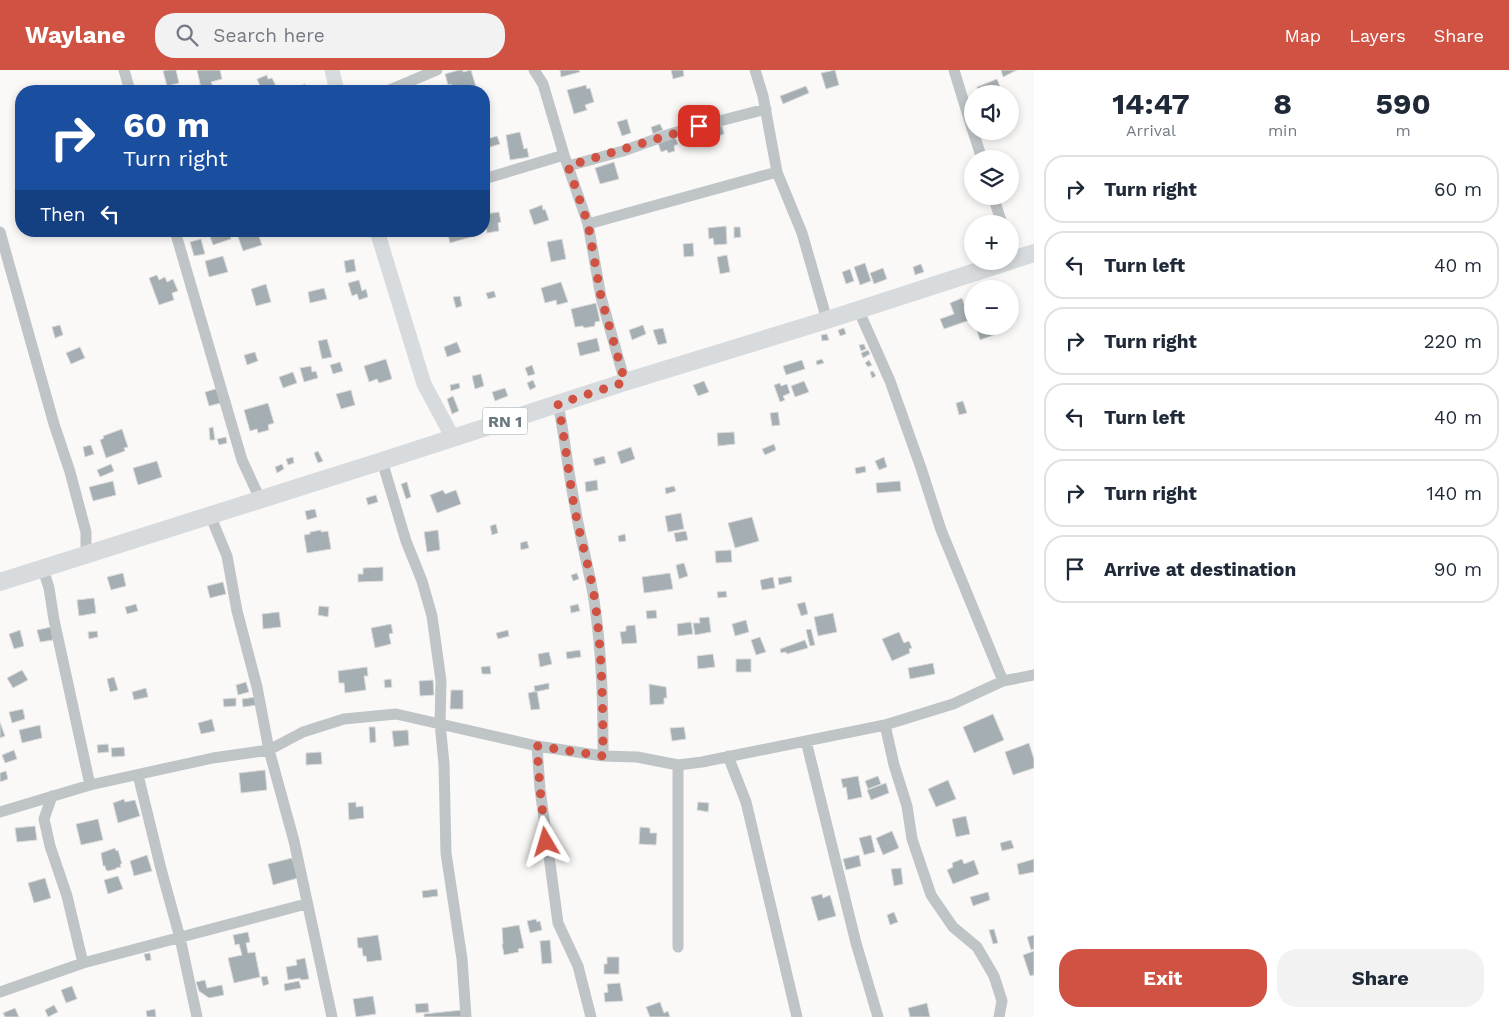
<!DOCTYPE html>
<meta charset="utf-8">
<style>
:root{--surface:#fff;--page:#f2f2f3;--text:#1f2937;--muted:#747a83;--line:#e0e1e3;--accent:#cf5242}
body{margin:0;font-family:"Work Sans",sans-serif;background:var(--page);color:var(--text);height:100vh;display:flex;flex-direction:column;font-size:19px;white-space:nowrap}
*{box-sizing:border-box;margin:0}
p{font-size:16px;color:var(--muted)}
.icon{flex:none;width:28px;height:28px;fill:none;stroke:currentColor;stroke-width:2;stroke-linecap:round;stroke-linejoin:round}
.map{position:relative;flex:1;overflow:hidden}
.drawer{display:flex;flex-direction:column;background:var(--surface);width:475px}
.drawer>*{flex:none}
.top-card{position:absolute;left:15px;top:15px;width:475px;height:152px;border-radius:20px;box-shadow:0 2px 8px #0003;background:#1a4fa0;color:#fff;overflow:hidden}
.buttons{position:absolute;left:964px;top:15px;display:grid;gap:10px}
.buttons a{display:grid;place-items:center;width:55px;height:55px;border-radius:50%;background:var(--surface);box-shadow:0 2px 8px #0003;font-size:25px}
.pin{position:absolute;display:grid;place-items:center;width:42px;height:42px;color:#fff;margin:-21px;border-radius:10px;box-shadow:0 2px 8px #0006}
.me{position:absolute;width:55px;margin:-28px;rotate:353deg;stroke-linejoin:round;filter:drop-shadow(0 0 4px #0008)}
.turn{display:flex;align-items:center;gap:18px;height:105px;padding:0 25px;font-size:22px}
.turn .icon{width:65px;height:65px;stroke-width:2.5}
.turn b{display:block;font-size:35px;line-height:42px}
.then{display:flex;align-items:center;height:48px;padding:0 25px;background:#0003;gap:10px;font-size:19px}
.eta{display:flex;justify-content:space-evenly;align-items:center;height:85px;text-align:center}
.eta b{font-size:30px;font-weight:700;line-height:35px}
.action{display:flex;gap:10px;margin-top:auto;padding:10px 25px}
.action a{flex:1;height:58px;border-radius:20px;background:var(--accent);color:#fff;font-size:20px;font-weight:700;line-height:58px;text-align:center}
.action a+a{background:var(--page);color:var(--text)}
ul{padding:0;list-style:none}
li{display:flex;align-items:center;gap:15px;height:68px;margin:0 10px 8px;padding:0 15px;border:2px solid var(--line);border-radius:20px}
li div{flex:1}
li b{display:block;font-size:19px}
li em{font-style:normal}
header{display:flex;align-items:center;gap:30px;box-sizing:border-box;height:70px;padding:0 25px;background:var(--accent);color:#fff}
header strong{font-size:24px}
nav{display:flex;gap:28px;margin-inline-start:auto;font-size:18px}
.search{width:350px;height:45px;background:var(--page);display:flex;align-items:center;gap:12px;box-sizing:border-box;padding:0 18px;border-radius:20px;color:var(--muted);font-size:19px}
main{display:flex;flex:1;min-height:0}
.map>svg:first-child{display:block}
.building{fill:#a5aeb2;stroke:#dcdbda}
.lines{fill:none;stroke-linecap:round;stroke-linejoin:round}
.street{stroke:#bfc4c7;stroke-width:11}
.secondary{stroke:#d7dbdd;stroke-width:15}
.primary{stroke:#d7dbdd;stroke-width:18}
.route{stroke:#cf5242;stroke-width:9;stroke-dasharray:0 16.2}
.labels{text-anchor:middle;stroke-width:5;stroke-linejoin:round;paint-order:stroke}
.shield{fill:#fff;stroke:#95a0a5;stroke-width:1}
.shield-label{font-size:16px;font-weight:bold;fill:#67787f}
</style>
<header>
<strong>Waylane</strong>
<div class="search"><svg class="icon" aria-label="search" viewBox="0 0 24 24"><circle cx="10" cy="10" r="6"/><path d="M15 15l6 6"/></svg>Search here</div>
<nav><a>Map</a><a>Layers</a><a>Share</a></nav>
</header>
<main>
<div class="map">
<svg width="1034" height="947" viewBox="0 0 1034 947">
<rect width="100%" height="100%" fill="#faf9f8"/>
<path class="building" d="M167,0H176L179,13L167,16L163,1Z
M197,0H220L222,9L211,12L213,16L201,18Z
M459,0H463V2L471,0L476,17L469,19L470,21H453L451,14L448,15L445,4Z
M560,0H579L580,2L561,7Z
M671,0H683L684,6L673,9Z
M835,0L839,15L826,19L821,3Z
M1001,0H1017L1003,7Z
M267,5L268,9L272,8L276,16L262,21L257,9Z
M997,9L1003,24H980L977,17Z
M305,14L307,20L293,21L292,19Z
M586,15L587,19L590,18L594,32L585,35L587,40L574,44L567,20Z
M806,16L809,23L783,34L780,26Z
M693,35L697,48L685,51L683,44L685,43L684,37Z
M627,49L631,63L622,66L617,52Z
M660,54L663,60L653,64L651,57Z
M722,56L724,64L719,66L720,69L712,72L709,60Z
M520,62L524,79L527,78L529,87L510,90L506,65Z
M497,66L500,74L487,78L484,70Z
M675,67L678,74L674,76L675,81L668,83L667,80L661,82L658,73Z
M484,81L488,95L484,97Z
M614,92L619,109L600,114L595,98Z
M542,135L543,140L545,139L549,150L534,155L529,140Z
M499,142L501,152L498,153L499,161L487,163L485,144Z
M995,149L997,154H986L985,152Z
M726,156L727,174L714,175L713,168L709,169L708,158Z
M734,157H740L741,167L734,168Z
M208,161H229L231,169L213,175Z
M236,161H257L262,175L243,181Z
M447,161H469L471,167L450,173Z
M201,169L205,184L194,186L190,172Z
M562,169L566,189L551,192L547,172Z
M693,173L694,186L684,187L683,174Z
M727,185L730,202L720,204L717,187Z
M223,186L228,202L209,207L205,191Z
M354,189L356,201L346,203L344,191Z
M865,193L871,211L860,215L854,197Z
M921,194L924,202L915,205L913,197Z
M883,198L887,209L874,214L870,203Z
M850,199L854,211L846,214L842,202Z
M157,205L159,210L165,207L167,212L173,209L178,221L172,223L174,230L159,235L149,208Z
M359,210L362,221L366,219L368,227L359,230L357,224L352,226L348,213Z
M561,212L568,232L557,235L556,230L545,233L541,218Z
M266,214L271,232L256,236L251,219Z
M324,218L327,229L310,233L308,222Z
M494,221L496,227L488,229L486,223Z
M460,226L462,236L456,238L453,227Z
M962,228L970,250L944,259L940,249L954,244L950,233Z
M596,233L600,251L595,252V256L584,258L583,256L575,257L571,239Z
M60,255L63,265L55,268L52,257Z
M643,255L646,264L632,270L629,260Z
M982,256H991L994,265L980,270L976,258Z
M663,258L667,273L658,275L653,260Z
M844,258L846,264L840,266L838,260Z
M827,264L829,270L822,271L821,265Z
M597,268L600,281L580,286L577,273Z
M327,269L332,287L322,289L318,271Z
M457,272L461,282L447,287L444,277Z
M864,274L866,279L861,281L859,275Z
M80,277L85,288L71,294L66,283Z
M868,280L870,284L863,288L861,283Z
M255,282L258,291L247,295L244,285Z
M386,289L392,309L379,313L377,309L369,312L364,296Z
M822,289L824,293L817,295L816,291Z
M802,290L805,299L786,305L783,296Z
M869,290L872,295L868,297L865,293Z
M340,292L343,301L333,304L330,295Z
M532,295L535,304L528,306L525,298Z
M311,296L312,302L316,301L318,308L304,312L300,298Z
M873,301L876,306L872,308L870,302Z
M293,302L297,313L283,318L279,307Z
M481,304L484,316L475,319L472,306Z
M533,310L536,317L530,320L527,313Z
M704,311L709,322L698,326L693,315Z
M804,311L809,322L795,327L791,316Z
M459,313L460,318L451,321L450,315Z
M780,313L781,316L787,314L790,323L783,326L785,330L780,332L774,315Z
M219,318L221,333L209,336L205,322Z
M505,318L508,326L495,331L492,322Z
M351,320L355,335L341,339L336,324Z
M453,326L459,341L452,344L447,329Z
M963,331L967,343L959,345L956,333Z
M268,333L274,353L268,355L269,360L258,363L257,359L250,361L244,340Z
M778,342L780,355L772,356L770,343Z
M213,357L215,370H210L209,358Z
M122,359L128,377L124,378L125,381L106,388L100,370L104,368L103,366Z
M734,362L735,374L718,376L717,363Z
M226,367L227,373L219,375L217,369Z
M774,374L776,380L765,385L762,379Z
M91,375L94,384L85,387L83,377Z
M631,377L635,389L621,394L617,382Z
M318,381L323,391L318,393L314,383Z
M604,386L606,393L595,396L593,389Z
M293,387L294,393L288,395L286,389Z
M884,387L887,397L879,400L875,391Z
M157,391L162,407L138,415L133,398Z
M111,394L114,401L100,407L97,400Z
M282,394L284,399L277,403L275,397Z
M865,396L866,402L856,404L855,398Z
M597,410L598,420L586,422L585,412Z
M113,411L116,425L93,431L89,417Z
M900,411L901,421L877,423L876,413Z
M407,412L411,427L406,429L401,414Z
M674,416L676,421L666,424L665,418Z
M443,420L445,424L456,420L461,434L437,443L430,425Z
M376,425L378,432L368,435L366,428Z
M315,439L317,447L307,450L305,441Z
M681,443L684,459L668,462L665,446Z
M752,447L759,471L735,478L728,453Z
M496,454L498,463L492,465L490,456Z
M321,460V462L328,461L331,479L307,483L304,465L310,464V462Z
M438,460L440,480L427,482L424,462Z
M686,461L688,470L676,472L674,463Z
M625,464L626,471L619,472L618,466Z
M527,471L529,478L521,480L520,473Z
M731,480L732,492L716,493L715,481Z
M684,493L688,506L679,509L676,495Z
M383,497V511L358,512V504H363V498Z
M123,503L126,516L111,520L107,507Z
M577,503L579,509L573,511L571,505Z
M670,503L673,519L644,523L642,507Z
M791,506L792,512L779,515L778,508Z
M773,507L775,518L762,520L760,510Z
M223,512L226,524L210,528L207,516Z
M726,521L727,527L718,528L717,522Z
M94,528L96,543L79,546L77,530Z
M805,532L808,544L801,546L797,534Z
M136,534L138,541L127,544L125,537Z
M578,534L580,541L571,543L570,536Z
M319,536L329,537L328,547L318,545Z
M656,540L657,548L647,549L646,541Z
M279,542L281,557L263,559L262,544Z
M833,543L837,562L818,566L814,547Z
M709,547L711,562L695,565L693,553H700L699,548Z
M746,550L749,562L735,566L732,554Z
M691,552L693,564L678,566L677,554Z
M391,554L393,563L389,564L391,574L375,578L371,558Z
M635,555L637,573L622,574L620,562L626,561V556Z
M51,557L53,570L40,572L37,560Z
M811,559L815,575L810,576L806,560Z
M20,560L24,576L14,579L9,564Z
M508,560L509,566L498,569L496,563Z
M97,561L98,567L89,569L88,562Z
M899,562L904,573L909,571L912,578L909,579L910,583L892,591L882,569Z
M760,567L766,582L756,585L751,570Z
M805,570L808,578L787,584L786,582L781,583L780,579Z
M580,580L581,587L567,589L566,582Z
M549,582L552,594L540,597L538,584Z
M713,584L715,597L698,599L697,586Z
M736,589H751V602H736Z
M933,593L935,604L910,609L908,598Z
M490,596L491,604H482L481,597Z
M367,597L368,606H364L366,620L345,623L344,613H339L338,601Z
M22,600L28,610L13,618L7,608Z
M114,607L118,620L110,622L107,609Z
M391,609L392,617L385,618L384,610Z
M433,610L434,625L420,626L419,611Z
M246,612L249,622L238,625L236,615Z
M549,613V619L535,622L534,616Z
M649,614L666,617L667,628H664V634L650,635Z
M146,618L148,627L134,630L132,622Z
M451,620H463V639H450Z
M537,621L540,639L531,640L528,623Z
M256,627L257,635L243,637L242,629Z
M236,628V636L224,637L223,629Z
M23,639L25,649L12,653L9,642Z
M993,644L1004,670L974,683L963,657Z
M212,649L215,661L201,664L198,653Z
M0,652L5,666L0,668Z
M40,655L42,668L22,673L19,660Z
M369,657H375L376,672L370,673Z
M684,657L686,669L672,671L670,658Z
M408,660L409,675L394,677L392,661Z
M1029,673L1034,689V698L1013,705L1005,682Z
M108,674L109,682L98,683L97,675Z
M124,677L125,686L112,687L111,678Z
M14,680L17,689L5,693L2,685Z
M321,682L322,694L306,695V683Z
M265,700L267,720L241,723L239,703Z
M6,701L8,709L0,712V703Z
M858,706L862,727L848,730L846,717L843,718L841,709Z
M878,706L881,714L868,719L865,711Z
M948,710L956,729L936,737L928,719Z
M886,713L889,723L871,730L867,720Z
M124,729L125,732L135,730L140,746L118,753L113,733Z
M356,732V737L363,736L364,748L349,750L348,733Z
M698,732L709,733L708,742L697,740Z
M966,746L970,764L956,767L952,749Z
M98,749L103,770L81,775L76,754Z
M35,756L37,770L17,772L15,758Z
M640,757L650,758V763H657L656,775L639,774Z
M892,761L899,778L883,785L876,768Z
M871,765L875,782L864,785L859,768Z
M1011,770L1014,778L1002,781L1000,773Z
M115,778L116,781L118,780L122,794H120L121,797L116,798V799L108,801L106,800L105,796H103L101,783Z
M147,785L152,801L134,806L130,791Z
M859,785L861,796L846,800L843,789Z
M292,788L298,808L273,815L268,794Z
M962,789L964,794L974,790L979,804L953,814L947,800L953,797L952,793Z
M1034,789V802L1019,805L1017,794Z
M901,798L903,814L894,816L891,799Z
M118,806L123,819L108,824L104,810Z
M45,808L51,828L34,833L28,813Z
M437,819L438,826L423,828L422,821Z
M988,822L990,830L973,836L970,827Z
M822,824L823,828L830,825L836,846L818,851L811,827Z
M894,842L898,852L890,855L887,845Z
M536,849L537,852L540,851L542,860L530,863L527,851Z
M519,855L524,878L518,879L519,882L504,885L502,874H503L502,858Z
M994,859L998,873L993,874L989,860Z
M248,862L250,872L246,873L248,883L255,882L260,907L234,913L228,888L242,885L239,874L235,875L233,865Z
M378,865L382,890L367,892L366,886H363L362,878H358L357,868Z
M1034,865V879L1031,880L1027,867Z
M550,870L552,893L542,894L540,871Z
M1034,881V905L1030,906L1023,885Z
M150,883L151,890L146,891L144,884Z
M607,887H619V904H604V894H607Z
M305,888L309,909L301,910L300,908L288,910L286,897L297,895L296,890Z
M267,906L269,914L263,916L261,907Z
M205,910L207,918L222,915L224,925L209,928L199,921L196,912Z
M299,911L301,918L285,921L284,914Z
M620,913L623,931L605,932L604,923L608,922L607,914Z
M72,916L77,929L66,933L61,920Z
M373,926L376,944L356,947L353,929Z
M660,932L664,943L668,941L670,947H650L646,937Z
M428,933L429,942L416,943L415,934Z
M927,933L930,947H910L908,938Z
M54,935L58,942L48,947L45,940Z
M15,938L19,947H5L3,943Z
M155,939L156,947H147L146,941Z
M462,940L463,947H424V944Z"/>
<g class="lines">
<path class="street" d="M124,0L130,21
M534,0L543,14L564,85L588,154L601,227L625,312
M755,0L763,26L777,102L802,163L827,250
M954,0L972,59
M387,21L437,0
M973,61L982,89
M568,96L623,81L673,63L766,39
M484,109L564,85
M993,126L1002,154
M588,154L777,102
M175,161L242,390L260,429
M0,162L54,354L70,402L86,462V485
M858,239L890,311L921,398L941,460L1003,611
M558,334C565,368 568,402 575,436C580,468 589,498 594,530C602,582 603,634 603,686
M382,391L406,471L422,511L432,546L441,611L440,653L444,694L446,783L462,889L466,947
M210,445L227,486L237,541L257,617L269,680L294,771L332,947
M43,499L49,518L54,550L90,715
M885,655L894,695L907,736L912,769L931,825L953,857L977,877L994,906L1002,931L999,947
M806,671L856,873L878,947
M537,676L540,719L558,853L578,896L591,947
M728,686L746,732L797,947
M678,695V877
M138,705L161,799L180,868L197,947
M52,726L44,749L50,776L67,826L83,893
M0,742L90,715L213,688L269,680L303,662L344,649L396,644L537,676L603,686L637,687L678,695L702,692L885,655L953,634L1003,611L1034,605
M0,922L83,893L306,834"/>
<path class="secondary" d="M332,0L337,21
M377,161L424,314L453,368"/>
<path class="primary" d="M0,512L382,391L625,312L827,250L1034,183"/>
</g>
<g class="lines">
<path class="route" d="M546,772L540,719L537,676L603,686C603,635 602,583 595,531C590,499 580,468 574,435C568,401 565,368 558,334L625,312L601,227L588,154L568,96L699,56"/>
</g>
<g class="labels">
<rect class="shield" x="482.5" y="337.5" width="45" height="27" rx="4"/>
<g class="shield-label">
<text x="505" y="357">RN 1</text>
</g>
</g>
</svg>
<div class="buttons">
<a><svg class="icon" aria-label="sound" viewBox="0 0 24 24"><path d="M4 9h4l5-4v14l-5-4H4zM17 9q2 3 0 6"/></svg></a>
<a><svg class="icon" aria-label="layers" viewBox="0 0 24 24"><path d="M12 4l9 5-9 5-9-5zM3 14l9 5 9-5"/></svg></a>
<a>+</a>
<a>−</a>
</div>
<div class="pin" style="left:699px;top:56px;background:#d93025"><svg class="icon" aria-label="arrive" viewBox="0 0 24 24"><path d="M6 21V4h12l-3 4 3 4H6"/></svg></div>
<svg class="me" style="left:546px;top:772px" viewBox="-20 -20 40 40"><path d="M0-17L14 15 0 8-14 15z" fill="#cf5242" stroke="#fff" stroke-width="4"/></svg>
<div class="top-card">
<div class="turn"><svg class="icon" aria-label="right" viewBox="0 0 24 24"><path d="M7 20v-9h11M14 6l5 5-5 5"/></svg><div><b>60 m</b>Turn right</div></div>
<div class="then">Then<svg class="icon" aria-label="left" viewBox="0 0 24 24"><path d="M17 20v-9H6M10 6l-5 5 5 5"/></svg></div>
</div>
</div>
<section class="drawer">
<div class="eta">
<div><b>14:47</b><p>Arrival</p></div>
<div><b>8</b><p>min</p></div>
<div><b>590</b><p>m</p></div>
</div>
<ul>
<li><svg class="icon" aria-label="right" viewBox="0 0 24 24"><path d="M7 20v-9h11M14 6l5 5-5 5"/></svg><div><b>Turn right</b></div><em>60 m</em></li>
<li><svg class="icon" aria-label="left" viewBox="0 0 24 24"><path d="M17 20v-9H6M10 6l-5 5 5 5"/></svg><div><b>Turn left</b></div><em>40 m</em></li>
<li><svg class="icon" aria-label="right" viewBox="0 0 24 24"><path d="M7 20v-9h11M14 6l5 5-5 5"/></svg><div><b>Turn right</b></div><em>220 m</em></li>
<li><svg class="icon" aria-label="left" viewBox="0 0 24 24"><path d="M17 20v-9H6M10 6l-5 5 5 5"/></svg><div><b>Turn left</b></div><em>40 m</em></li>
<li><svg class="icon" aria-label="right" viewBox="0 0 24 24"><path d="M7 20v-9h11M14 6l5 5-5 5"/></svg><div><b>Turn right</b></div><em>140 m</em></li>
<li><svg class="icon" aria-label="arrive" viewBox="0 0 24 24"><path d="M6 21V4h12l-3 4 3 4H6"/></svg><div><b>Arrive at destination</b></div><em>90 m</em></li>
</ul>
<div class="action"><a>Exit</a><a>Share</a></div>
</section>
</main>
